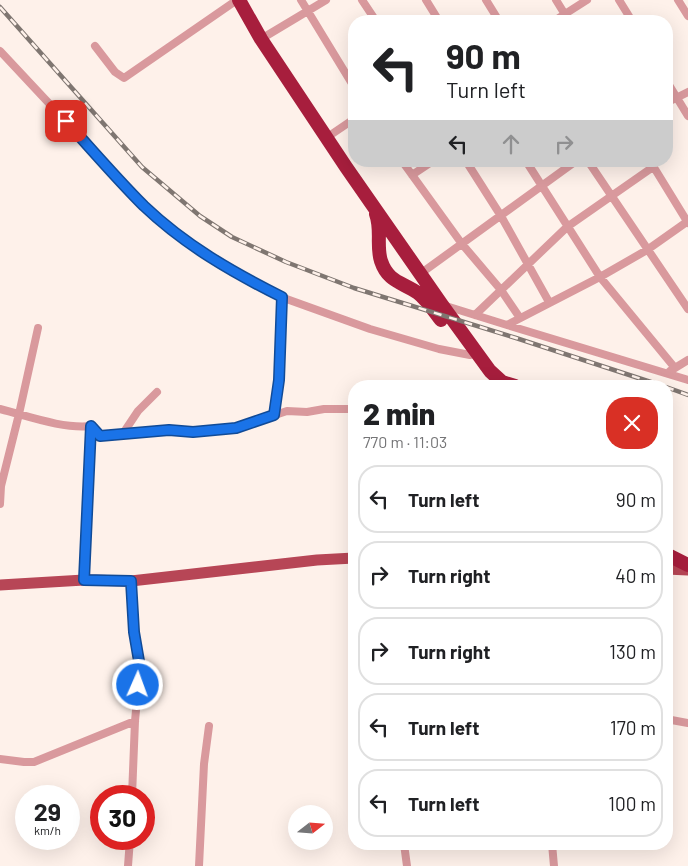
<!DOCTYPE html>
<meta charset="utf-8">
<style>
:root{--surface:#fff;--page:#f6f6f6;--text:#202124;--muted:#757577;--line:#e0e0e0}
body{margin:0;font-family:Barlow,sans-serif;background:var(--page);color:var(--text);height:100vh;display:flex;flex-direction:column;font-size:19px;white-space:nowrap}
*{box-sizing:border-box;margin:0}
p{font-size:16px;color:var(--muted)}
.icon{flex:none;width:28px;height:28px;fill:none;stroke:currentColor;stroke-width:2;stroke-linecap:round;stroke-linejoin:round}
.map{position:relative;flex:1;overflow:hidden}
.sheet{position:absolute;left:348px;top:380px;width:325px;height:470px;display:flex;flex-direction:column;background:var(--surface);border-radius:20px;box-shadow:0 5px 20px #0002}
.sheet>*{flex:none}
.guide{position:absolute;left:348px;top:15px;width:325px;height:152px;border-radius:20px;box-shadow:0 5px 20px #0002;background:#fff;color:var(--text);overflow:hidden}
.needle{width:32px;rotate:73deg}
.fabs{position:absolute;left:288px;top:805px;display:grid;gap:10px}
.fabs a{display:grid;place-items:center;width:45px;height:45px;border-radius:50%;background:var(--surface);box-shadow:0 5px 20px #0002;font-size:25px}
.speed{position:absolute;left:15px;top:785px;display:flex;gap:10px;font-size:25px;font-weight:700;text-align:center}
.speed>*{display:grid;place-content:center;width:65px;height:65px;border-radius:50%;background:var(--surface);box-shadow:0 5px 20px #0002;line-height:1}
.speed small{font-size:12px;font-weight:400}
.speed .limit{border:8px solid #d22;background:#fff;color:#111}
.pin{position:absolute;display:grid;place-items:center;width:42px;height:42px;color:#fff;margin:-21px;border-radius:10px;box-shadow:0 2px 8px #0006}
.me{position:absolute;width:55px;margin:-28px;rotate:2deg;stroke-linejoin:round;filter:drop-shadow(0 0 4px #0008)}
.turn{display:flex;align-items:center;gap:18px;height:105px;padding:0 15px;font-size:22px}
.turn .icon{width:65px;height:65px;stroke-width:2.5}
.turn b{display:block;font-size:35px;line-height:42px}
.lanes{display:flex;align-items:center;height:48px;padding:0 15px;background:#0003;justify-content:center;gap:25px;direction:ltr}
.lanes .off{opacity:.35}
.round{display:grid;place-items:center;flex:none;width:52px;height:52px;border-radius:20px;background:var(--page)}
.summary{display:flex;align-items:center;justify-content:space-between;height:85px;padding:0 15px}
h1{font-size:30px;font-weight:800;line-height:38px}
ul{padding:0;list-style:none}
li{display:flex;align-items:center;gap:15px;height:68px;margin:0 10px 8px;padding:0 5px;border:2px solid var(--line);border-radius:20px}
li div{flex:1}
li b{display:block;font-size:19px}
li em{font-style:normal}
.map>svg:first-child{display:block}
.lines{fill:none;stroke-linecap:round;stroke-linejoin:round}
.street{stroke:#d9999d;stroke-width:8}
.primary{stroke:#b74656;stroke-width:11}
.highway{stroke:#a71e3d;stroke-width:14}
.rail-casing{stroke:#7f7671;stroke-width:4.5}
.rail{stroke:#fef1ea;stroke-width:2.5;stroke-dasharray:8;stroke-linecap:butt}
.route-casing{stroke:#114b97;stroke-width:12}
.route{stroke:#1a73e8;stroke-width:9}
</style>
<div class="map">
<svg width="688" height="866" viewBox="0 0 688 866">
<rect width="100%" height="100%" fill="#fef1ea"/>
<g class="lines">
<path class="street" d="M301,0L354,87
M362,0L376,21
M426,0L439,21
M486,0L499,21
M556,0L569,21
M619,0L632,21
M678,0L688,16
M554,21L587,0
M261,39L326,0
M95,46L115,72L124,78L237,0
M0,51L145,206L187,242L232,272L281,297L370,329L439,349L470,355
M666,80L688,116
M666,103L688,92
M326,138L354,119
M402,161L462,244L501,290L520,318
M466,161L501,216L549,302
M526,161L600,277L675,368
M588,161L688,309
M650,161L688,223
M412,175L433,161
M420,274L576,161
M446,306L507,325L600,277L647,250L688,221
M475,315L567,227L653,167
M507,325L688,380
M670,371L688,360
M0,409C28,416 62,429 91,426L100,435H122L138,411L157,392
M274,415L279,380L281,297
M122,435L169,430L193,432L236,428L287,411L307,412L324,409H354
M0,504L1,486L19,414L38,328
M84,580L91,426
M131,581L134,632L140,667L135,721L132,796
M666,719L688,723
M0,759L24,762H34L135,721
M404,844L407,866
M552,844L554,866
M128,866L130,839
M199,866L204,764L209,726"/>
<path class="primary" d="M666,569L688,570
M0,585L84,580L131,581L317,560L354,558"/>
<path class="highway" d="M239,0L261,39L346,167L442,305L490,371L502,382L515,386
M376,214C382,230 376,246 381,261C388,282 402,282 418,293C427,300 434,311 441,320
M666,554L688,565"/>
<defs>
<path id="rail" d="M0,7L142,167L200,216L232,237L286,262L354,288L516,338L663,386
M666,387L688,395"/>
</defs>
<use href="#rail" class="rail-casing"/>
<use href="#rail" class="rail"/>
</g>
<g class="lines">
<defs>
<path id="route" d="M66,121C92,150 117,179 144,206C185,245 232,272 282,297L279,380L274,415L236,428L193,432L169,430L100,436L91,426L84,580L131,581L134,632L140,667L138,685"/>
</defs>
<use href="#route" class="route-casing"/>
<use href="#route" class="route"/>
</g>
</svg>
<div class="fabs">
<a><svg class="needle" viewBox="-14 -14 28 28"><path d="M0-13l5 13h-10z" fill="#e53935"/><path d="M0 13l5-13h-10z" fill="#757577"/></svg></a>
</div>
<div class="speed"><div>29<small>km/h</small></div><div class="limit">30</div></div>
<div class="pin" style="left:66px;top:121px;background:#d93025"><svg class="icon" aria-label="arrive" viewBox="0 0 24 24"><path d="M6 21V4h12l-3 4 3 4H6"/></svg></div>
<svg class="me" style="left:138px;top:685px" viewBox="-20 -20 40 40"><circle r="17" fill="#1a73e8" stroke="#fff" stroke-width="3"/><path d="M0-11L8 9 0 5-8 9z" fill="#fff"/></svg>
<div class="guide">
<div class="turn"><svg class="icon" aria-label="left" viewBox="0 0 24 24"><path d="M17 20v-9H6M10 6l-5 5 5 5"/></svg><div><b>90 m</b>Turn left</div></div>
<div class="lanes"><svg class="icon" aria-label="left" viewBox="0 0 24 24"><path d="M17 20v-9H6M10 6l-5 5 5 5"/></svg><svg class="icon off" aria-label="ahead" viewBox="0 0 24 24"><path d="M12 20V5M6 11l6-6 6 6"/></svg><svg class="icon off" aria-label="right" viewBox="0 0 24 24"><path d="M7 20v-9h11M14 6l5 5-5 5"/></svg></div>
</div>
<section class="sheet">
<div class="summary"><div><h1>2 min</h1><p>770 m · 11:03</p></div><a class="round" style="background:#d93025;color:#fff"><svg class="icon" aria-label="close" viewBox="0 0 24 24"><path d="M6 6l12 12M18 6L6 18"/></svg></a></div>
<ul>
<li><svg class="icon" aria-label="left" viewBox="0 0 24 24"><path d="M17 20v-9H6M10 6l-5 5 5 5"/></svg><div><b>Turn left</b></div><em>90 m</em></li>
<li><svg class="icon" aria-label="right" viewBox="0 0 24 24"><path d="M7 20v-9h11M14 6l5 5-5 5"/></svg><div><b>Turn right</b></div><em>40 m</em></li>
<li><svg class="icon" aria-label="right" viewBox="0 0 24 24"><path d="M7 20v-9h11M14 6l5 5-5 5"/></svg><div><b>Turn right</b></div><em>130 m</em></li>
<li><svg class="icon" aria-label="left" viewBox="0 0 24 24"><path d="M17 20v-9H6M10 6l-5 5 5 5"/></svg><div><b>Turn left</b></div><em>170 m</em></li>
<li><svg class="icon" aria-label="left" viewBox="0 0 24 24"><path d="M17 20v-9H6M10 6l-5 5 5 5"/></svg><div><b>Turn left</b></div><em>100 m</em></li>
</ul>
</section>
</div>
